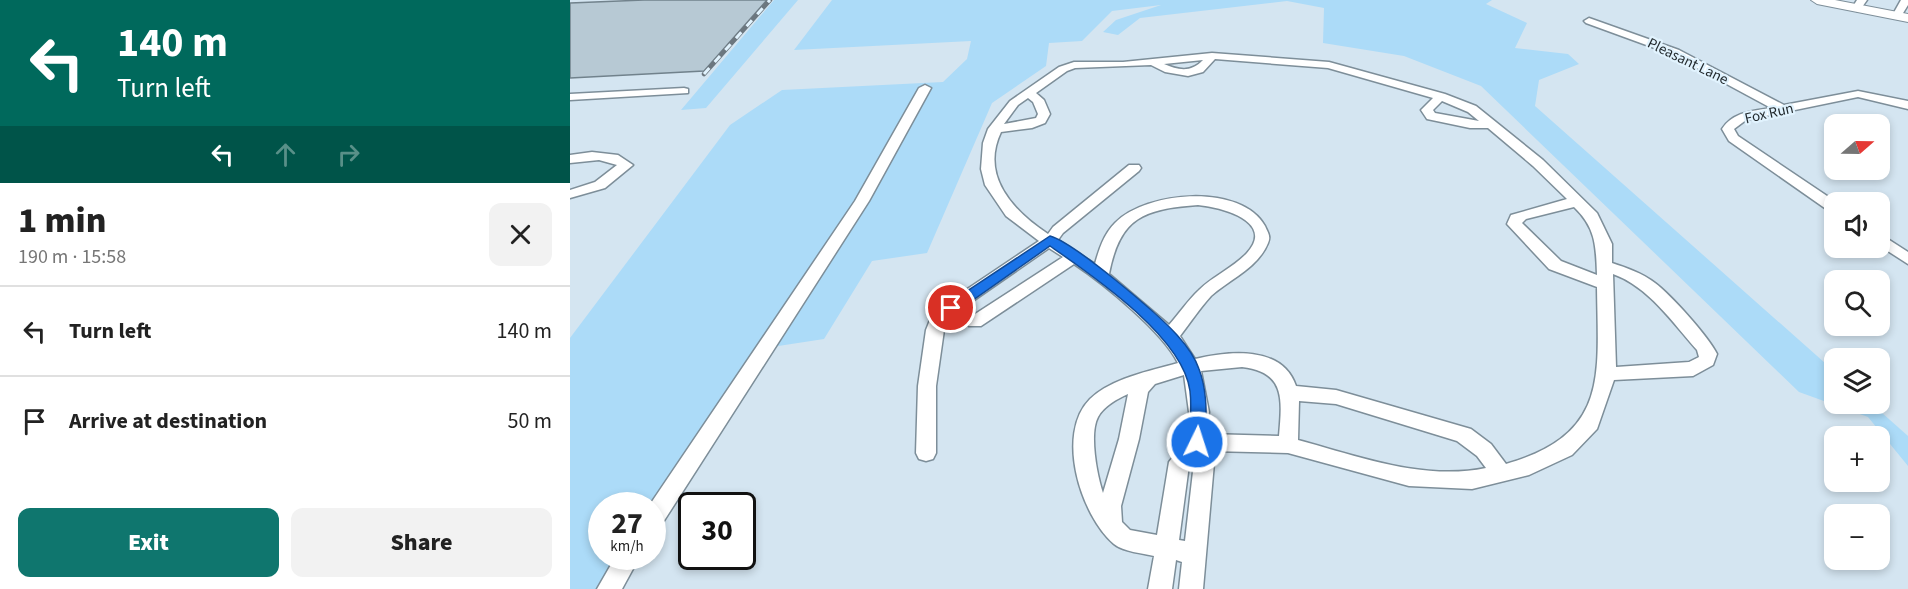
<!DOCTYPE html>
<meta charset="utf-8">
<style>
:root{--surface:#fff;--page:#f2f2f2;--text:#222;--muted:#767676;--line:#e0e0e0;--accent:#0f766e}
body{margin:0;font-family:"Source Sans 3",sans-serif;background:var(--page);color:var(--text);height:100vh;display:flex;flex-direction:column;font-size:22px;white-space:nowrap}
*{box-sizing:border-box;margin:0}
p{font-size:20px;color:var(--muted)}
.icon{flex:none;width:33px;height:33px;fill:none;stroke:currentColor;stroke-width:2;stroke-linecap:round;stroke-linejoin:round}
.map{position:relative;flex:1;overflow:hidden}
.drawer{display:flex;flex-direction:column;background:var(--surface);width:570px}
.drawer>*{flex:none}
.guide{background:#00695c;color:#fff;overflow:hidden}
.needle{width:39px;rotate:70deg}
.fabs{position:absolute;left:1254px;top:114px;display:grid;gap:12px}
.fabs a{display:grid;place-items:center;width:66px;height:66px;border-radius:12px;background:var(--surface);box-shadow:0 3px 9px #0003;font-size:30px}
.speed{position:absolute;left:18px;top:492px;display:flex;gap:12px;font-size:30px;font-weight:700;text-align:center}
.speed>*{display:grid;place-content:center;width:78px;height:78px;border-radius:50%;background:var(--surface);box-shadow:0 3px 9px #0003;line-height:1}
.speed small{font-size:15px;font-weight:400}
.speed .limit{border:3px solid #111;border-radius:9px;background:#fff;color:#111}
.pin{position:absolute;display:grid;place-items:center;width:51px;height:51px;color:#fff;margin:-26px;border:3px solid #fff;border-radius:50%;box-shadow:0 2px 6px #0007}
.me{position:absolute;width:66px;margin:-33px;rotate:4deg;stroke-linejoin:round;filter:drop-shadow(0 0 4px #0008)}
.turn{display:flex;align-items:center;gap:21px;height:126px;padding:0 18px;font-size:27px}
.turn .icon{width:78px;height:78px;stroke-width:2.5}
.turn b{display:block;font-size:42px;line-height:51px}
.lanes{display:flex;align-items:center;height:57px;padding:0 18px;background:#0003;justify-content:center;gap:30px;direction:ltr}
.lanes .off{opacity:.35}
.round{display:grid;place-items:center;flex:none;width:63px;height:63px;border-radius:12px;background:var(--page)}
.summary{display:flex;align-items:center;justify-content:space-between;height:102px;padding:0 18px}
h1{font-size:36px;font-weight:800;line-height:45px}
.primary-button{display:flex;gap:12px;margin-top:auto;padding:12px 18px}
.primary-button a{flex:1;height:69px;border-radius:12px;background:var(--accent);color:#fff;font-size:24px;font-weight:800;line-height:69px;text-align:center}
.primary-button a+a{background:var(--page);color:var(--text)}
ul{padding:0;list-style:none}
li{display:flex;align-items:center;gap:18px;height:90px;padding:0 18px;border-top:2px solid var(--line)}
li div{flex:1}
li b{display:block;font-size:22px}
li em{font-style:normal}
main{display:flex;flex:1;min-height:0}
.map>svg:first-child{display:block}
.green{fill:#acdbf8}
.building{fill:#b7c9d4;stroke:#71828c;stroke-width:1.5}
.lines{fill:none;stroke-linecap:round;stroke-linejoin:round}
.minor-casing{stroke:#7d8e99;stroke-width:3}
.major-casing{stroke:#7d8e99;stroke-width:2}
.minor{fill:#fff;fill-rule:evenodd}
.major{fill:#fff;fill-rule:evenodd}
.rail-casing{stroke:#6c777f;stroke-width:4.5}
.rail{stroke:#e1f3fe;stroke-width:3;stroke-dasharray:8;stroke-linecap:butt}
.route{fill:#1a73e8;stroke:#114b97;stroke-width:1.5}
.labels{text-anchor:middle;stroke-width:4.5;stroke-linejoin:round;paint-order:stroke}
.far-street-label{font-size:15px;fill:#1f262a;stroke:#e1f3fe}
</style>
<main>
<section class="drawer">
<div class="guide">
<div class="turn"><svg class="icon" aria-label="left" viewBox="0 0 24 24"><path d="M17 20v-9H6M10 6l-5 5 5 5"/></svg><div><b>140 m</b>Turn left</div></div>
<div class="lanes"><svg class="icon" aria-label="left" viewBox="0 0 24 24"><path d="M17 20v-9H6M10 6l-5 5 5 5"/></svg><svg class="icon off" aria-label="ahead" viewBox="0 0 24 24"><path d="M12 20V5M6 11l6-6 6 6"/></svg><svg class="icon off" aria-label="right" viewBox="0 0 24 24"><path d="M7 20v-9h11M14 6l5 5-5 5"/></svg></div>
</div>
<div class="summary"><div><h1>1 min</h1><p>190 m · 15:58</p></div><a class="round"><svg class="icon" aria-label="close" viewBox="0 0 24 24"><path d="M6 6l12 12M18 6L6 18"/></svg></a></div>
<ul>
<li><svg class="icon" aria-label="left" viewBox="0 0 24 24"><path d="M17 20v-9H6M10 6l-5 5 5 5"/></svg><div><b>Turn left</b></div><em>140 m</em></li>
<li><svg class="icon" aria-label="arrive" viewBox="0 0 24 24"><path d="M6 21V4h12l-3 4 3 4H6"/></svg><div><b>Arrive at destination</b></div><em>50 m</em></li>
</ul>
<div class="primary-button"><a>Exit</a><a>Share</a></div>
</section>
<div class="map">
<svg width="1338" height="589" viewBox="0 0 1338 589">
<rect width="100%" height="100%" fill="#d4e5f1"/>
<path class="green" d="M204,0H228L136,108L111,110Z
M262,0H922L916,4L957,23L945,48L998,54L1009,64L969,80L965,106L1264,371V404H1302L1338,436V466L1298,417L1229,392L911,86L834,56L753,43L754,8L717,1L570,18L548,35L533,32L546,20L591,5L542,11L512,41L479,43L476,66L422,103L357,253L302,261L254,339L189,349L82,506H32V556L55,557L34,589H0V338L160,125L212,90L373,82L397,59L401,41L224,50Z"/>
<path class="building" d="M74,0H197L134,71L0,78V3Z"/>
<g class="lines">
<defs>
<path id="minor" d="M1287,0H1297L1290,10L1287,11L1282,8Z
M1331,0H1338V5L1330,18H1324L1322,16Z
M1019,18L1109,50L1214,105L1288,91L1338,101V109L1288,97L1176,120L1164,129L1168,136L1266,202L1264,212L1259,211L1159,141L1152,129C1163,112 1182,111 1201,108L1101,54L1016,23L1014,21Z
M642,53L759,62L875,94L906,106L973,160L1027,213L1042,244V263C1057,268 1072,273 1085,283C1101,295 1138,336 1147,354L1143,365L1123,376L1044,380L1027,429L1002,455L959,475L902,489L839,486L718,453L640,451L644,463L633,589H609L612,562L606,560L602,589H578L584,556C572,553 554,552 544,544C511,516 485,434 520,399C542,378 580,371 608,363C593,332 534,284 504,264L411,326H399L396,322L399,318L493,257L479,248L387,312L377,323L374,330L366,386V453L363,459L356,461L349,459L346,453L348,386L356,330L360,320L375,304L469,241L436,216L415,185L411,169L413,143L418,129L440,101L489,67L504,62H553ZM645,59L758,68L863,98L851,110L857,119L900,128H918L963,166L997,199L941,215L937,224L979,269L1027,287C1028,377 1039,434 936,464L921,444L901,429L766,390L726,386C712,345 659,351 625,359L610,336C620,323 630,308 641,296C660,279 688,268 698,243C701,236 698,233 695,226C671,183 576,191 545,223C534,234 529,249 525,264L488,240L493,233L569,171L571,168L569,165H559L483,227L478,234C443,211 410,176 431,132L462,128L475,123L480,114L474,100L466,93L497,71L505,68L581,65L595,72L618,76L633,72ZM633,60C621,73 608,70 594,64ZM458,98L463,102L468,114L466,118L434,124L448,105ZM872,101L898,112L909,121L865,113L863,110ZM628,205C650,207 706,221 677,253C663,268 643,276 629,290C618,300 609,314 599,325L539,274C550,217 574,209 628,205ZM1004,207C1026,228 1026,246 1027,275L991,261L952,223L956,219ZM1043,274C1079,287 1102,322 1127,350L1129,357L1119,362L1046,367ZM672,367C716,372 712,400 709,436L637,434L639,412L631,371ZM614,375L619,412L617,439L599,462L587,535L560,530L552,522L551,506L569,439L578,392L585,384ZM558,394L549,439L533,493C527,475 519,434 528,417C534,406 547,399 558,394ZM729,401L766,404L887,441L907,456L916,468C853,481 788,456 728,440ZM623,461L624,463L615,541L609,540L619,465Z
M355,85L361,88L299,201L90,527L82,530V506H79L285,201L349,88Z
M114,88L118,89V93L0,100V94Z
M22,152L48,155L63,165L35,188L0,198V190L25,182L47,165L29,160L0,163V155Z
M1310,234L1338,252V264L1310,246Z
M46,556H70L52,589H27Z"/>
<path id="major" d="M1241,0H1265L1338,14V22L1247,4Z"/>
</defs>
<use href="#minor" class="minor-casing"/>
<use href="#major" class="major-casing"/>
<use href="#minor" class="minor"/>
<use href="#major" class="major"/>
<defs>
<path id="rail" d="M134,74L200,0"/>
</defs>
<use href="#rail" class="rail-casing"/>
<use href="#rail" class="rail"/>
</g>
<path class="route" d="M480,236C505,243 588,314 607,335C616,345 625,357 629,369C638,393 636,417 636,442L633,447L627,449L622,447L619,442C620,426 622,407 620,391C613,337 523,276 480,246L386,312H376L374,308L376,305Z"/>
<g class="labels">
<g class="far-street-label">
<text transform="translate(1118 61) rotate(26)" y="5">Pleasant Lane</text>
<text transform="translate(1199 113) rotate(-13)" y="5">Fox Run</text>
</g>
</g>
</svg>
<div class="fabs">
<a><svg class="needle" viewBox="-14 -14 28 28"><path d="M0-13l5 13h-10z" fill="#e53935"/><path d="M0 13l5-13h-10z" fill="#767676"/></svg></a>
<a><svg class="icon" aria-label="sound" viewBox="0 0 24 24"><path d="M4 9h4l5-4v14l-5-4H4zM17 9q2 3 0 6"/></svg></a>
<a><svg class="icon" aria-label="search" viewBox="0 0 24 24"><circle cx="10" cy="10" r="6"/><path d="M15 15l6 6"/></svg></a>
<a><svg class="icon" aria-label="layers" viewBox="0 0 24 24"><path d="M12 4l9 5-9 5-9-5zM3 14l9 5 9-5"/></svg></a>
<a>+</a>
<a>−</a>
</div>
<div class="speed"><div>27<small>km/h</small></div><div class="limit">30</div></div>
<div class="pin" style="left:381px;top:308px;background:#d93025"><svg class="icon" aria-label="arrive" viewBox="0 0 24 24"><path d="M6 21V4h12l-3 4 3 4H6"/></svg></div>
<svg class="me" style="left:627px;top:442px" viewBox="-20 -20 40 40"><circle r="17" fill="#1a73e8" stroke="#fff" stroke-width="3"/><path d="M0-11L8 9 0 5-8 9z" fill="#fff"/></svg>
</div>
</main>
